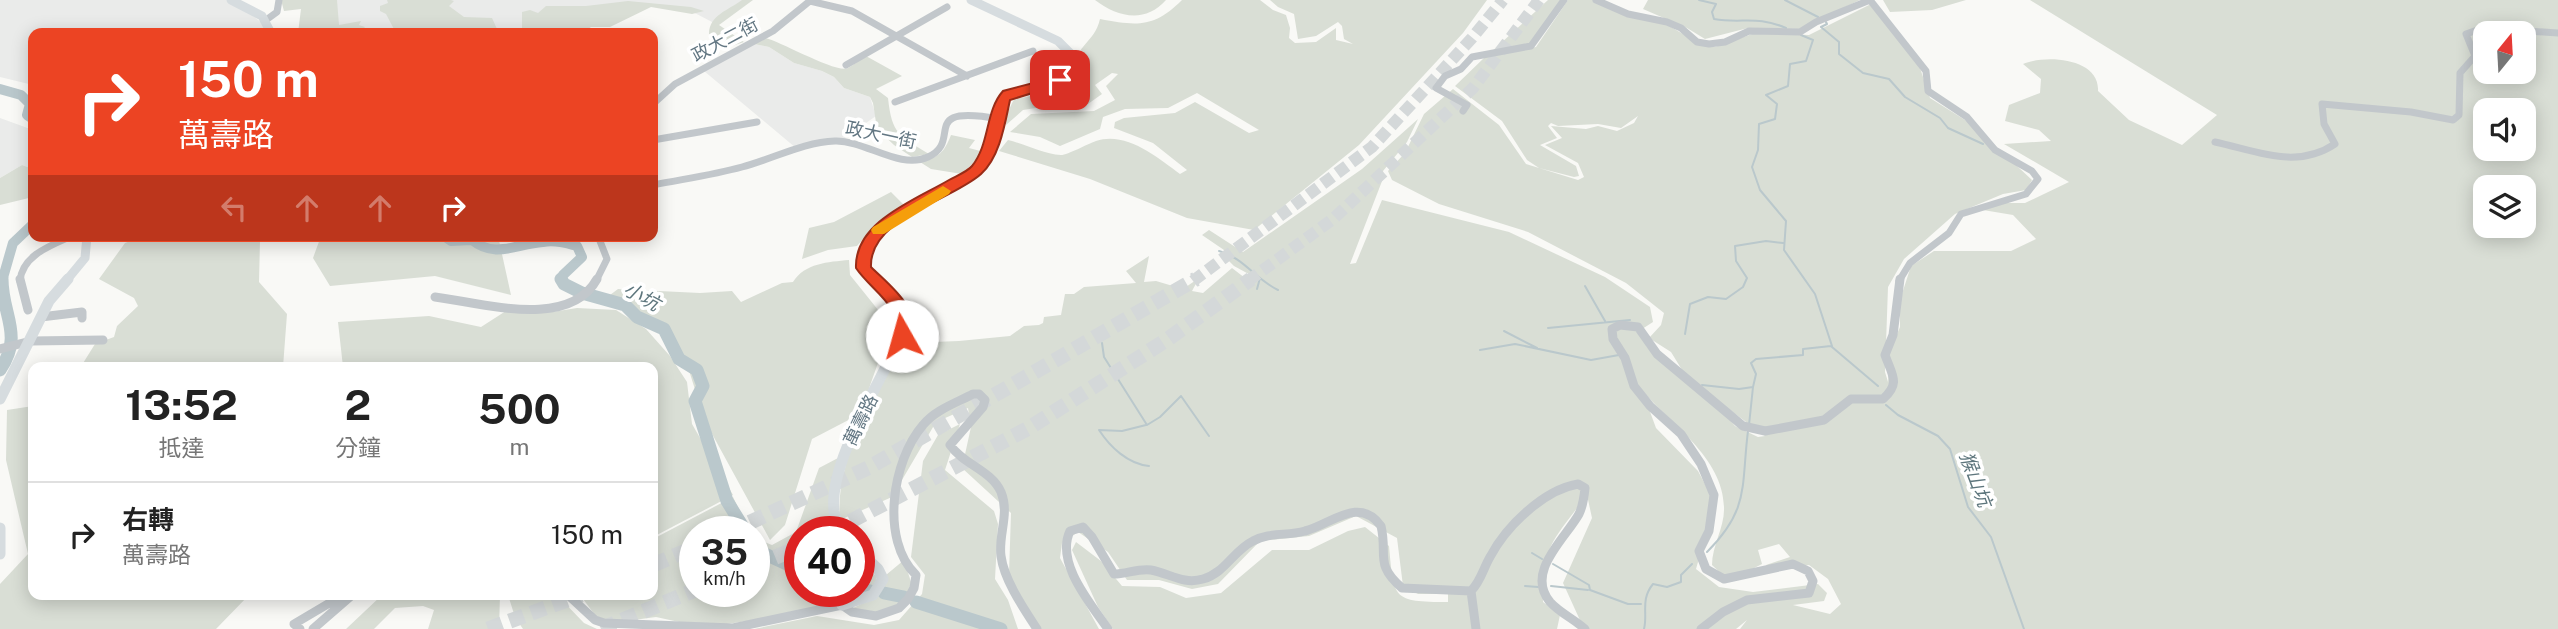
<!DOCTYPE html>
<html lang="zh-TW">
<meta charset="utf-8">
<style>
:root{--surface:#fff;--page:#f2f2f2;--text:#222;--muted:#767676;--line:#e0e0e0}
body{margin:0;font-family:"Public Sans","Noto Sans TC",sans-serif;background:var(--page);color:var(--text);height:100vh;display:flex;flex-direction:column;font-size:26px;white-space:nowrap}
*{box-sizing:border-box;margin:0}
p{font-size:23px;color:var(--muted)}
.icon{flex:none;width:38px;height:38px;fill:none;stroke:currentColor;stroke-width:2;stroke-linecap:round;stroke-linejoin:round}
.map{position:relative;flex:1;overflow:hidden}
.details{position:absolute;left:28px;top:362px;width:630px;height:238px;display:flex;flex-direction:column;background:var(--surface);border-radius:14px;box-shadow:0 4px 18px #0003}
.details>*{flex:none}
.banner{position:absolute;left:28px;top:28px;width:630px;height:214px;border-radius:14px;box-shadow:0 4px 18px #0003;background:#ec4423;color:#fff;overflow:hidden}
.needle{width:46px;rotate:18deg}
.tools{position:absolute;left:2473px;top:21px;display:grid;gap:14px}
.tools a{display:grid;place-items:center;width:63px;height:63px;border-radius:14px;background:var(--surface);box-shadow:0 4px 18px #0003;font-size:35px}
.speed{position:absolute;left:679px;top:516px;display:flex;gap:14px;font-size:35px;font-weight:700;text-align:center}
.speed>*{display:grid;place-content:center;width:91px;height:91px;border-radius:50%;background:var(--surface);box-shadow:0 4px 18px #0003;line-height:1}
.speed small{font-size:18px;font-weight:400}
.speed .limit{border:10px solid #d22;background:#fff;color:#111}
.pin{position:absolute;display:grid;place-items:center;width:60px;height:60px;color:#fff;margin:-30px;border-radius:14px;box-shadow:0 4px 10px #0006}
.me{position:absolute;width:77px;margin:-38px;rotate:353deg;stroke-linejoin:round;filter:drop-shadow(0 0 5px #0008)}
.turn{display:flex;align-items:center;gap:24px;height:147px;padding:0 35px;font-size:32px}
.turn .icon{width:91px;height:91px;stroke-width:2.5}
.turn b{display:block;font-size:49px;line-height:60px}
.lanes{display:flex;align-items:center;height:66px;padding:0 35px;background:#0003;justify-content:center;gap:35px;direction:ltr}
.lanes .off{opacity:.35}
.eta{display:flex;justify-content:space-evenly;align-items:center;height:119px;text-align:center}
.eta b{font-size:42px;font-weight:700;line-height:49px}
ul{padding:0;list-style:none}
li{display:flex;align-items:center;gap:21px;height:105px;padding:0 35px;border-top:2px solid var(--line)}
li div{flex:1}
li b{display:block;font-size:26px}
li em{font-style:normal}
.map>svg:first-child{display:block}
.built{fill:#eaebea}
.green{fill:#d9ded5;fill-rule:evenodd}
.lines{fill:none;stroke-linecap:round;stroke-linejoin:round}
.stream{stroke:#bac8cc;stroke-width:2}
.river-far1{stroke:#bac8cc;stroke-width:10}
.river{stroke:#bac8cc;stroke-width:13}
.highway-tunnel-far1{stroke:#d4d8d9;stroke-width:12;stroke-dasharray:12 6;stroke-linecap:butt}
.highway-tunnel{stroke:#d4d8d9;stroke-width:15;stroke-dasharray:15 8;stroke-linecap:butt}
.street-far1{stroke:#c2c7cb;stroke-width:7}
.street{stroke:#c2c7cb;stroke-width:9}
.secondary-far1{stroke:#d6dcdf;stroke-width:9}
.secondary{stroke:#d6dcdf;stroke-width:11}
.route{fill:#ec4423;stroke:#992c17;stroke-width:2}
.slow{fill:#f59e0b}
.labels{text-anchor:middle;stroke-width:7;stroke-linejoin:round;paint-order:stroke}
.street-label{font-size:18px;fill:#637783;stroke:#fff}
.water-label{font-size:19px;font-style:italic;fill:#5e767d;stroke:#fff}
</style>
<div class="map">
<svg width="2558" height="629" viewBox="0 0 2558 629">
<rect width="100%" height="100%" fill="#f9f9f6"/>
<path class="built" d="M0,0H226L244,9L262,23L266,30L256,33H33V85L0,77Z
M314,0H745L714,23L689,10L656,6H564L581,33H319Z
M754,44L769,47L794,63L822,71L834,77L844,88L870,97L876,116L843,139L796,148L704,71Z
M0,118L33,130V169L22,165L0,178Z"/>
<path class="green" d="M281,0H337L339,25L361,21L359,25L365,27L360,33H298L301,9L284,11Z
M387,0H451L454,1L449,6L464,17L492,18L497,29L495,33H396L386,14L380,11V6L388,3Z
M742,0H753L719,25L744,42L729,47V42L709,34C709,15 729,10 742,0Z
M1095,0H1166C1145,24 1117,17 1095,0Z
M1182,0H1260L1273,10L1286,15L1290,28L1289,38L1295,43L1316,42L1336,28V40L1353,44L1344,39L1342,26L1338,22L1316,36L1298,39L1294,14L1278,7L1270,0H1487L1463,33L1359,145L1254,230L1187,218L1090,179L999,151L1008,140C1025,144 1043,154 1061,155C1068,155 1087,144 1096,141C1126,131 1157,157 1180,174L1187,170L1153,143L1114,128L1115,122L1124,118L1175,113L1195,102L1249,133L1259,130L1197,93L1168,108L1125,109L1103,117L1100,129L1060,146L1040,137L1010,132L1031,114L1094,111L1115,100L1106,86L1118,74L1112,73L1095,85L1102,94L1088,104H1061L1023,110L1006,125V116L1014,99C1038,95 1064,91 1075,67C1078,61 1078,52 1083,47C1091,37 1097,32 1100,19C1137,26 1154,28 1182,0Z
M1548,0H1563L1533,46L1489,54Z
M1568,0H1593L1602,6L1668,25L1701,45L1715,47L1755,33L1809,35L1871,4L1920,68L1930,98L1973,125L2032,180L2026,190L2003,194L1955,214L1904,259L1888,287L1885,372L1888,382L1889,353L1900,327V300L1911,266L1934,251H2011L2036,239L2013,215L1983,210L2001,203H2025L2069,182L2004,144L2051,141L2039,130L2005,121L2009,105L2040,93L2041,79L2023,64C2046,54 2100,58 2098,91L2129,120L2182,145L2217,115L2030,0H2558V629H1740L1747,620L1736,629H1584L1563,583L1592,518L1587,495C1556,537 1540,547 1543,602L1560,615L1557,629H1113L1098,607L1072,550L1076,542L1101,561L1122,586L1160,587L1186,598L1221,593L1272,550H1309L1348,531L1365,527L1389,546C1394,599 1392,602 1448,602V594H1418L1403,586L1397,538L1356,516L1309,536L1260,541L1218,584L1192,589L1159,580H1127L1108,552L1078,532L1062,543L1060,558L1099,629H1038L1009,574L1011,513L962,468L971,427L968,408L936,422L892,497L840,520C834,456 879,392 907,336L914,331L933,342L959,341L1010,336L1024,326L1039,325L1043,323L1044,317L1061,315L1065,294H1074L1084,287L1136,283L1126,271L1149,256L1144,282L1156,281L1183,289L1199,278L1192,291L1203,293L1232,268L1245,278L1254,281L1256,278L1234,266L1224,256V250L1202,235L1209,230L1243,252L1362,169L1418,119L1407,142L1383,171L1384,176L1350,264L1356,263L1382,200L1509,232L1605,277L1650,307L1653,322L1639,331L1647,347L1718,406L1735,426L1758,437L1765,436L1687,378L1671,352L1649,338L1661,325L1664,313L1626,283L1528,232L1439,204L1392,180L1388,171L1405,153L1424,114L1453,89L1499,125L1526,164L1578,180L1584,177L1578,163L1545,145L1562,138L1551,126L1586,129L1598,126L1617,131L1634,123L1638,116L1621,128L1598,124L1558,126L1551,123L1548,126L1557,138L1540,145L1576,166L1579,176L1574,177L1539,168L1527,160L1502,121L1455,86L1485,57L1536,47ZM2485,33H2524V72H2485ZM2485,110H2524V149H2485ZM2485,187H2524V226H2485ZM1642,390C1670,424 1723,457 1724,507C1725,527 1712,545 1712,565L1729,581L1762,564L1758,550L1779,544L1790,557L1766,565V572L1809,565L1828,579L1841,604L1830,614L1793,605L1824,601L1827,593L1818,584L1753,592L1719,587L1696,569L1715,503L1698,471L1656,428Z
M1648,0H1860L1799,29L1748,28L1705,39L1687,28L1643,9Z
M1883,0H1966L1932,10L1890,12Z
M628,1L691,7L704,11L692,14L651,7L610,27H591L582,33H522V12L530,10L538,13L546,6H586Z
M765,38C780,41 837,74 848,68C854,65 860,59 866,56L902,76L876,89L888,98C892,135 899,135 929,154L912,157L894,145L877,129L873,103L870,97L844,88L834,77L822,71L794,63L769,47L754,44Z
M951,135L975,140L969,148L984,152L962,174L931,169L920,162C939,157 944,153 951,135Z
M22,165L33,169V197L0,205V178Z
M891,192L906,207L877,223L857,246L828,250L802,259L809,228L834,222Z
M143,236H248L260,241L259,282L287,314L283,367L80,368L95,344L114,337L117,326L138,306L134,298L99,279L125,243Z
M321,236H498L511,295L435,276L330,286L313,258Z
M849,260L850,275L891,326L860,414L812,439L785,525L770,540L705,421L686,361L664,325L610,295L618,289L700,293L732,291L741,302L782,283L793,282C805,263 828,262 849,260Z
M577,308L616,310L646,329L670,356L687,382L692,424L733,495L653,537V368L343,367L338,322L429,316L481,327L509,309L546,313Z
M33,406V595H249L216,629H0V584L28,554L6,460L7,410Z
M960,424L945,470L994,511L998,524L995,579L1008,600L1018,629H754L817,616L874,625L899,620L922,594L925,575L911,557L923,461L938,435Z
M838,458C830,481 824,510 835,532H800V592H859V561L876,576L877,580L868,594L781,616L720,625H693L656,617L626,621L598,619L580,595H653V539L733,497L750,532H695V592H754V538L772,545L796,532L819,468Z
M904,560L911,582L909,596L884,614L851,609L880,595L886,575Z
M382,595H500L499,629H428L434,610L423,606L395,608L374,629H346Z
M508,595H557L584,623L597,629H523L515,617Z"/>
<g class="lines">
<path class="stream" d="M1699,0L1716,4L1712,12L1714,19C1742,24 1756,15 1786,28
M1785,0L1818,17
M1826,22L1827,24L1821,27L1839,42V54L1863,73L1889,79L1905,97L1940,118L1948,128L1983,144
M1801,35L1813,40L1806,61L1790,64L1788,86L1766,95L1777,104L1775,119L1759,124L1758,150L1752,167L1760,190L1786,221L1784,250L1815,294L1832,346
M1219,251C1244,258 1255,279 1278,290
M1585,286L1605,321
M1257,289L1260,278
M1548,328L1630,320
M1504,331L1537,348
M1685,334L1690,304L1708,297L1726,299L1743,287L1747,278L1736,261L1735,246L1766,241L1783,243
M1102,343L1104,357L1147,425L1160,417L1181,396L1209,436
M1832,347L1878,386
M1480,350L1515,344L1591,360L1619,355
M1702,385L1739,389L1753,387L1756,374L1751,363L1756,359L1803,355V349L1831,346
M1886,405L1898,415L1938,436L1950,449L1968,507L1991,537L2024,629
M1146,425L1122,431L1099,430C1110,447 1128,464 1149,466
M1749,425L1753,387
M1707,552C1750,509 1741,486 1748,431
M1532,553L1542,559
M1553,564L1589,585L1590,590L1628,604H1641
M1525,586L1538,587
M1551,586L1588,590
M1644,629C1648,613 1640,600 1653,584L1667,587L1681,582V575L1692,564"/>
<path class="river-far1" d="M0,89L21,95L30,104L27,115L33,119
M444,236L451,241L472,240C495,259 516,244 543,242C555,240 566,243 577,246L582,257L563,275L562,281
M2,281L13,243L33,224"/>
<path class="river" d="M561,279L564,284L582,293L625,305L637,317L664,329L679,359L697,370L703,386L695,401L727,501L746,532
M0,370C24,334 2,316 2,279
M754,549L800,570
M859,589L870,591
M884,593L904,597
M916,602L1001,629"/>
<path class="highway-tunnel-far1" d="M1193,281L1372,147L1472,38L1503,0
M1248,281L1333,219L1473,88L1539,0"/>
<path class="highway-tunnel" d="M729,532L868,468L1196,279
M830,532L1029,428L1168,339L1251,279
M653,565L695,547
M754,566L800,547
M488,629L581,595
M601,629L695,590"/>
<path class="street-far1" d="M1596,0L1628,14L1667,22L1681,28L1697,42L1709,44L1725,42L1749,31L1800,32L1816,22L1870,0
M1870,0L1926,71L1928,91L1967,117L1995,150L2032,171L2038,179L2026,194L1961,214L1949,233L1910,263L1899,281
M810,1L852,11L967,76
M266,20L277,12L279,0
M846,65L947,7
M895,102L1033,51
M653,104L675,84L773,31L811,0
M1463,111L1467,105L1436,88L1445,76L1461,69L1472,57L1531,46L1564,0
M653,140L757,122
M2215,142C2257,151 2296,170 2335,144L2324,124L2322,104L2411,112L2453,120L2459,115L2460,73L2475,56L2466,34L2483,28L2558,33
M653,185C683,179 713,175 742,167C773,159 803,142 835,141C865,140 899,170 928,157C964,141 916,104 999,119
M20,281C22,255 52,245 72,236
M596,281L607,259L598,236"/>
<path class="street" d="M20,279L28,310
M435,297C483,303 569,330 597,279
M41,317L82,312V318
M0,349L31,341L103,340
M1471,591C1481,581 1483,569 1490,557C1506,527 1543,490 1578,484L1585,488C1584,498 1583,506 1579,514C1565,539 1525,572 1550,602C1560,613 1574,619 1585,629
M1471,591L1476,629
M568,595L595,620L604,623L733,628L842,605L852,612L876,616L899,608L908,599L914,588L916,575C880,540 892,461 923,425C935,410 956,403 973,394H979L985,400L983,407L950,445C964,465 991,470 1001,492C1010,514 998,535 1001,556C1004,580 1024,609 1037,629
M300,629L294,624L343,595
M313,629L352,595
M1108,629C1091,604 1055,563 1070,531L1083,527L1092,537L1114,574C1126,574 1139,568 1151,570C1169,573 1183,585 1203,579C1225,573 1233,551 1253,541C1269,532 1287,536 1305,531C1330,525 1359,495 1381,526C1388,555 1374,564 1402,588L1471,591
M1701,629L1723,612L1747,600L1809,593L1813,581L1808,571L1793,564L1724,579L1706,569L1699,551L1709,531L1714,495L1701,464L1681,434L1650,406L1634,386L1625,358L1613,339L1612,329L1620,325L1638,327L1657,354L1743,426L1765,431L1824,420L1851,399H1883C1901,383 1892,375 1885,355L1893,335L1900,279"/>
<path class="secondary-far1" d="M231,0L262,16L271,33
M66,281L85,258L87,236
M877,281L864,268C868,206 942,206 977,169C997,149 993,117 1008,94C1030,88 1078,86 1073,56L1058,41L971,0"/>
<path class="secondary" d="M0,399L49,301L68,279
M0,528V554
M841,532C839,526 835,518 834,511C828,459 887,374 906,324L896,299L875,279
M842,605L873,595L883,579L878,569L859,551"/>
</g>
<path class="route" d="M1060,76L1065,77V83L1010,100C1005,123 1000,157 981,174C951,201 869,218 871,267C891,287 924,310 908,340H897L894,336C903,305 872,292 856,268C854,222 915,200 949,180C956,176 967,172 972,166C990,144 985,111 1003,91Z"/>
<path class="slow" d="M943,186L951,191L949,194L884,234H873L871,230L873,227Z"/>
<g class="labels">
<g class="street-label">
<text transform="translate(725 40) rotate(-28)" y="6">政大二街</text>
<text transform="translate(881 135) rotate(12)" y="6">政大一街</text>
<text transform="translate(861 420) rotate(-64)" y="6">萬壽路</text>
</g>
<g class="water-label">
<text transform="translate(642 296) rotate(29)" y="7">小坑</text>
<text transform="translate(1976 479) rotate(69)" y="7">猴山坑</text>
</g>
</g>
</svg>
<div class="tools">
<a><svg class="needle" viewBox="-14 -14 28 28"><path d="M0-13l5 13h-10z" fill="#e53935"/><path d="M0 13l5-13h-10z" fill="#767676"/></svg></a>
<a><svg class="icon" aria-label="sound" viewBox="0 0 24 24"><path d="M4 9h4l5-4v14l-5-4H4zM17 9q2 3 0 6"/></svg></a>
<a><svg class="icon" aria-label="layers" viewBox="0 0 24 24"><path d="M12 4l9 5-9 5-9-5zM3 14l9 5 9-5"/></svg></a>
</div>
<div class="speed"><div>35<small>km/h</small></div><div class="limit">40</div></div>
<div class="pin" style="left:1060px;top:80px;background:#d93025"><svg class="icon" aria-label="arrive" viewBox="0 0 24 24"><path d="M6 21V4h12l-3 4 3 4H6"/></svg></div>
<svg class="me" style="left:902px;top:336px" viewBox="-20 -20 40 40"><circle r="19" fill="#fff"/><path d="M0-13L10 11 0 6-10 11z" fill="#ec4423"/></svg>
<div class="banner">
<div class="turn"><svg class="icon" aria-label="right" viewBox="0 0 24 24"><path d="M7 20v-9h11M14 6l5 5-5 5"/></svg><div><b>150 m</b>萬壽路</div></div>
<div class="lanes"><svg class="icon off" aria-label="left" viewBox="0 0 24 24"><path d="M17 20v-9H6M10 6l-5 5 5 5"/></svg><svg class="icon off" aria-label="ahead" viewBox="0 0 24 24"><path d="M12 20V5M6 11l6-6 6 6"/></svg><svg class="icon off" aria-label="ahead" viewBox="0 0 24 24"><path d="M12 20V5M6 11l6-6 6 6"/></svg><svg class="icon" aria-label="right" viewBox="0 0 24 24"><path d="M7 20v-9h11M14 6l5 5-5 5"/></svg></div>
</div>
<section class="details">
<div class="eta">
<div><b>13:52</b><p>抵達</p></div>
<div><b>2</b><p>分鐘</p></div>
<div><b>500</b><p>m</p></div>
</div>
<ul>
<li><svg class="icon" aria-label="right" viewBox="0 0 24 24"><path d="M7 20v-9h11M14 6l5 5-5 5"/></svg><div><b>右轉</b><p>萬壽路</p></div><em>150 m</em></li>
</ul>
</section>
</div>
